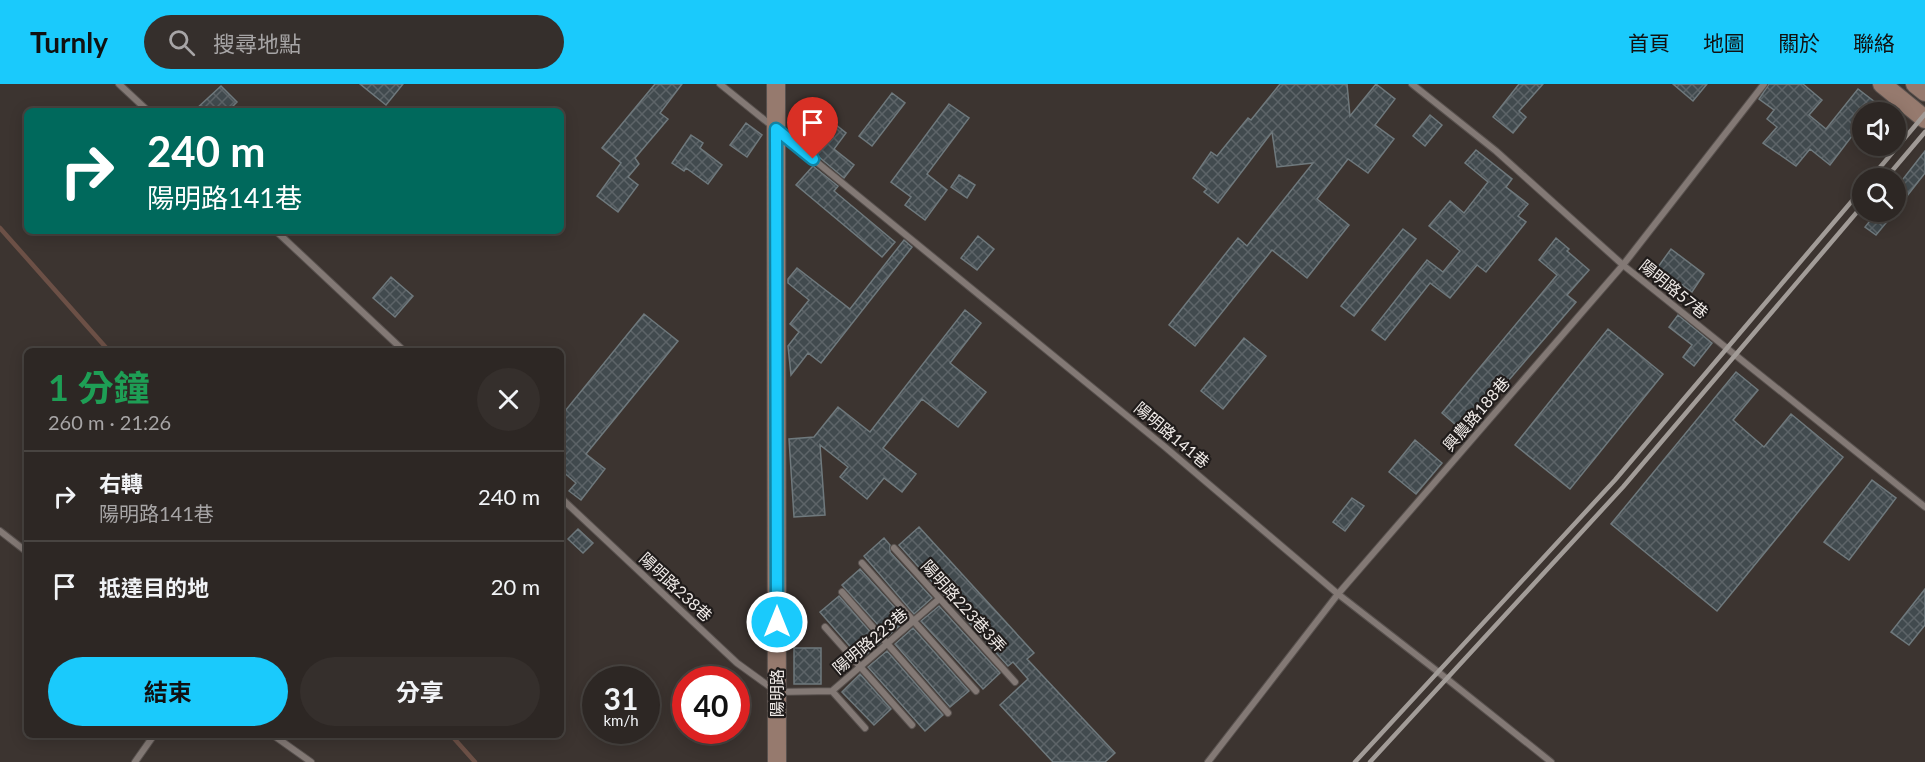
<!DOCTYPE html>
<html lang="zh-TW">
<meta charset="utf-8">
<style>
:root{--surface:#2d2724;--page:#352f2c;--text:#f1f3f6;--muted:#a7a5a6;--line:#484441;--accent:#1acafc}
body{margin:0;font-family:Lato,"Noto Sans TC",sans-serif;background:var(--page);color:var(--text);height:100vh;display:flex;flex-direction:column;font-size:22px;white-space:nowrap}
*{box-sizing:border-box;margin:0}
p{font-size:20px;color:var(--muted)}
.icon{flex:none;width:33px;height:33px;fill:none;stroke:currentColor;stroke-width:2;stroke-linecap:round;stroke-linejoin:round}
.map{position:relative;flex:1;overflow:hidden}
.panel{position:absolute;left:24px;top:264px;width:540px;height:390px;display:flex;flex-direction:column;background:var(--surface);border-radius:9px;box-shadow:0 3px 15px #0003,0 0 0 2px var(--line)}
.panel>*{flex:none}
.top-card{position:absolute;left:24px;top:24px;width:540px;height:126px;border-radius:9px;box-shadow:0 3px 15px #0003,0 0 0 2px var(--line);background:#00695c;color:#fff;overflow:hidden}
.fabs{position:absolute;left:1852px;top:18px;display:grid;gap:12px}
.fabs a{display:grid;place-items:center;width:54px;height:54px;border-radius:50%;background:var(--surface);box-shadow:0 3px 15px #0003,0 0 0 2px var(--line);font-size:30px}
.speed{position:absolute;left:582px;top:582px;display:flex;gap:12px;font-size:30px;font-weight:700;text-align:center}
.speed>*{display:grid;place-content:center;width:78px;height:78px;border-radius:50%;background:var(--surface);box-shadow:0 3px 15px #0003,0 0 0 2px var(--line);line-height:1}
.speed small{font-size:15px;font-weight:400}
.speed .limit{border:9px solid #d22;background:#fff;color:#111}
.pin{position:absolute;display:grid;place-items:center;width:51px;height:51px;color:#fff;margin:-62px -26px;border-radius:50% 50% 50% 0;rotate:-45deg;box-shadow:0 0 6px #0007}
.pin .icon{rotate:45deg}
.me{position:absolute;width:66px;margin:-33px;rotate:0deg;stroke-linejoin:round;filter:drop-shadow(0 0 4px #0008)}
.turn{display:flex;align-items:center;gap:21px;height:126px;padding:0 24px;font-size:27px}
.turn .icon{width:78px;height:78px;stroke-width:2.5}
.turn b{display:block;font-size:42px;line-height:51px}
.round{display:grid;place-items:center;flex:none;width:63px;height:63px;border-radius:32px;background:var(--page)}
.summary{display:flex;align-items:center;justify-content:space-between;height:102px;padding:0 24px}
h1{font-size:36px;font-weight:700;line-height:45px;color:#1e9e55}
.cta{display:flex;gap:12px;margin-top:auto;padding:12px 24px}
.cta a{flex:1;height:69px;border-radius:36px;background:var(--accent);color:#111;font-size:24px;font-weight:700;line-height:69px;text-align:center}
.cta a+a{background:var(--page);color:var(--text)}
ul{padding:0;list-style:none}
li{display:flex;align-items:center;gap:18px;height:90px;padding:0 24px;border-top:2px solid var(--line)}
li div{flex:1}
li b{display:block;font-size:22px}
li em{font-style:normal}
header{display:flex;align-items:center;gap:36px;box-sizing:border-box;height:84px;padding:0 30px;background:var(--accent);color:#111}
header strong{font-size:28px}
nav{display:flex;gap:33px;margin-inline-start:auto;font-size:21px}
.search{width:420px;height:54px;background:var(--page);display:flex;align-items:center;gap:15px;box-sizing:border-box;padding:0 21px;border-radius:33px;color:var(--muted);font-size:22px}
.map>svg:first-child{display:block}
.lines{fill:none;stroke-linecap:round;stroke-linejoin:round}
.stream{stroke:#6c5046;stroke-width:4.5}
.building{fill:url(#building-cross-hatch);stroke:#6f797d;stroke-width:1.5}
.lane-casing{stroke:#58514e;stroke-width:8}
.secondary-casing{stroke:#58514e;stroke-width:20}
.lane{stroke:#837975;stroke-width:6}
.secondary{stroke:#967a6e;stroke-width:18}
.rail{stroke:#a29c98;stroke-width:4.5}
.route-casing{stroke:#1183a4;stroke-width:15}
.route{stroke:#1acafc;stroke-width:10}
.labels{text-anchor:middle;stroke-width:4.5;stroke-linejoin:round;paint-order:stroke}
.street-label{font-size:16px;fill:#f0ebe8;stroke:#201c1b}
</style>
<header>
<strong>Turnly</strong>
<div class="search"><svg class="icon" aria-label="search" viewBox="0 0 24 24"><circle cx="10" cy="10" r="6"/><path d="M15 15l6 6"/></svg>搜尋地點</div>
<nav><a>首頁</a><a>地圖</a><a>關於</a><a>聯絡</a></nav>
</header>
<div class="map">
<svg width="1925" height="678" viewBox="0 0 1925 678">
<defs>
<pattern id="building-cross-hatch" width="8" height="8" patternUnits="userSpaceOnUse" patternTransform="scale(1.5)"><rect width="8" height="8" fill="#414a4e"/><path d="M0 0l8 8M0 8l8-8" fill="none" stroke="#5d6468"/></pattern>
</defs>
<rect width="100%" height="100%" fill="#3c3430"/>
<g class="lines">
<path class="stream" d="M0,144L109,267
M451,651L475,678"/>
</g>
<path class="building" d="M360,0H403L386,21Z
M655,0H682L660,29L668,35L635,74L639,80L628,93L638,101L618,128L597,112L621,79L602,64Z
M1280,0H1347L1350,32L1376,0L1395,15L1375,41L1394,55L1368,89L1348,75L1317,115L1349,141L1307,194L1272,166L1195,262L1169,241L1238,154L1247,162L1313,79L1277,83L1272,48L1218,119L1204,108L1207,105L1193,94L1211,68L1217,72L1248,34L1251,36Z
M1519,0H1543L1519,27L1526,33L1513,49L1493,33Z
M1673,0H1707L1693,17Z
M1769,0H1803L1822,16L1809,31L1826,45L1858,5L1888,28H1863V54L1855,48L1830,81L1810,65L1796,82L1763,59L1777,43L1767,35L1774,26L1759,15Z
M221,2L237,18L228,27H194Z
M892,9L905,19L872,62L859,52Z
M949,20L969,34L927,90L947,106L925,136L905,121L911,113L891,98Z
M1430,31L1442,41L1425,62L1413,52Z
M746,39L762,51L747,73L730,61Z
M835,40L846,49L834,65L854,81L844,94L813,68Z
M691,51L703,59L700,64L722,81L708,100L686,84L684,87L672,79Z
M1476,66L1512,95L1506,103L1528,120L1518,132L1526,138L1486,188L1477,181L1450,214L1430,199L1385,256L1372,246L1427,176L1443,188L1460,167L1429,142L1450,117L1464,129L1488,98L1465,79Z
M1925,67V89L1896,126V104Z
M813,82L838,102L834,107L895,158L882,173L796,101Z
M959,91L975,101L967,114L951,103Z
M1877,128H1895L1876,151L1865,143Z
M1403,145L1416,155L1354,232L1341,222Z
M978,152L994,165L977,186L961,174Z
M1556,154L1569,165L1567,167L1589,186L1567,211L1576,218L1464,348L1442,329L1557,191L1539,176Z
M904,156L912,163L821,279L808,269L791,291L788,262L799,248L790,240L809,216L788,199V195L797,184L850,225Z
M1671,165L1704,190L1692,208L1658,183Z
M391,193L413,212L395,233L373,214Z
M965,226L981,239L950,279L986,308L958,343L922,315L883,364L916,390L902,408L884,394L867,415L840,393L848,383L820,361L825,431L794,433L789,355L814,353L838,323L870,348Z
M644,230L678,257L586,370L605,385L581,416L569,407L576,399L561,386V332Z
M1678,231L1712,259L1694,282L1683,273L1692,261L1669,243Z
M1608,245L1663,290L1570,405L1515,361Z
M1244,254L1266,272L1223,325L1201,307Z
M1736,288L1758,306L1733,336L1764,363L1791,330L1843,373L1717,527L1611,440Z
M1415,356L1442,379L1416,410L1389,388Z
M1872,396L1896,414L1849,476L1824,458Z
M1352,414L1364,422L1345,447L1333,438Z
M919,443L1034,569L1027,575L1115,669L1105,678H1053L1000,621L1028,595L1013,578L1008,582L899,461Z
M578,445L593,459L583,469L568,455Z
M884,454L890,461V468L932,514L914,530L864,472Z
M860,485L906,536L888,552L842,501Z
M1925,505V541L1909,561L1891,548Z
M839,512L880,559L861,575L820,528Z
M939,522L1000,589L983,605L921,537Z
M913,544L969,607L950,623L895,560Z
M794,564H821V600H794Z
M887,567L943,631L925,647L868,583Z
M860,590L891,625L874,641L842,608Z"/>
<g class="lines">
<defs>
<path id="lane" d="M119,0L148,27
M720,0L772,42
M1412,0L1496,67L1623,181L1925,423
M780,48L1165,363L1338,510L1437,587L1551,678
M276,147L404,267
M561,414L737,579L777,608L832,607L939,515
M0,447L27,468
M894,464L1015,598
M862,479L976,607
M842,508L948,629
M825,543L912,641
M832,607L865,644
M273,651L311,678
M135,678L154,651
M1208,678L1338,510L1623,181L1764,0"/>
<path id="secondary" d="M776,0L777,678
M1882,0L1925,35
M1915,0L1925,8"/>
</defs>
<use href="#lane" class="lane-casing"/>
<use href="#secondary" class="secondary-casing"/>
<use href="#lane" class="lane"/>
<use href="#secondary" class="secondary"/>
<path class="rail" d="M1871,94L1925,30
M1886,94L1925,48
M1355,678L1615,396L1863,104
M1370,678L1623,403L1863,121"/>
</g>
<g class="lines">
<defs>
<path id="route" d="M777,538L776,45L813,75"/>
</defs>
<use href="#route" class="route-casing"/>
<use href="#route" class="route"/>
</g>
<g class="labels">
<g class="street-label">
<text transform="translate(1674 205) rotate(39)" y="6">陽明路57巷</text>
<text transform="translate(1476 330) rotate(-49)" y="6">興農路188巷</text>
<text transform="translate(1172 351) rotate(40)" y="6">陽明路141巷</text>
<text transform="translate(676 503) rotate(43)" y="6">陽明路238巷</text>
<text transform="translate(964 522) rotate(48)" y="6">陽明路223巷3弄</text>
<text transform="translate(870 557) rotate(-40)" y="6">陽明路223巷</text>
<text transform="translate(777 609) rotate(-90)" y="6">陽明路</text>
</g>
</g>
</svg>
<div class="fabs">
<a><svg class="icon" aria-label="sound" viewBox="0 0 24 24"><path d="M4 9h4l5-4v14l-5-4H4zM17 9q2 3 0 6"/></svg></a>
<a><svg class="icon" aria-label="search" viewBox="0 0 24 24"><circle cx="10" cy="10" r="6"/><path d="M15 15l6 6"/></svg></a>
</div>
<div class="speed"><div>31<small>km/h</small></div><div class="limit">40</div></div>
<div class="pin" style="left:813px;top:75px;background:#d93025"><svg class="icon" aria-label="arrive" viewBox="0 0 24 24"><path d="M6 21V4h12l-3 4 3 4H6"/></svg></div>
<svg class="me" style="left:777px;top:538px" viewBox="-20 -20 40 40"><circle r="17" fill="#1acafc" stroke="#fff" stroke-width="3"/><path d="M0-11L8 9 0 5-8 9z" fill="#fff"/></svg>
<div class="top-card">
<div class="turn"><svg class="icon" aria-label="right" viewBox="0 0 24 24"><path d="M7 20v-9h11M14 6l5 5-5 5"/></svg><div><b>240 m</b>陽明路141巷</div></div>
</div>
<section class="panel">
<div class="summary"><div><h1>1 分鐘</h1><p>260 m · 21:26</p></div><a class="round"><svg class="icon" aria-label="close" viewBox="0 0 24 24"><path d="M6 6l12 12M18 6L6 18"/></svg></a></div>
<ul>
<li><svg class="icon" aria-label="right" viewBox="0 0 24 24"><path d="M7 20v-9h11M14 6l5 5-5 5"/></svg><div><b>右轉</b><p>陽明路141巷</p></div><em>240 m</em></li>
<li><svg class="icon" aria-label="arrive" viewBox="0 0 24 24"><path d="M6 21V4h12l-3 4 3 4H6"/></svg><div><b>抵達目的地</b></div><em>20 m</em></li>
</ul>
<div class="cta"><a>結束</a><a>分享</a></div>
</section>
</div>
